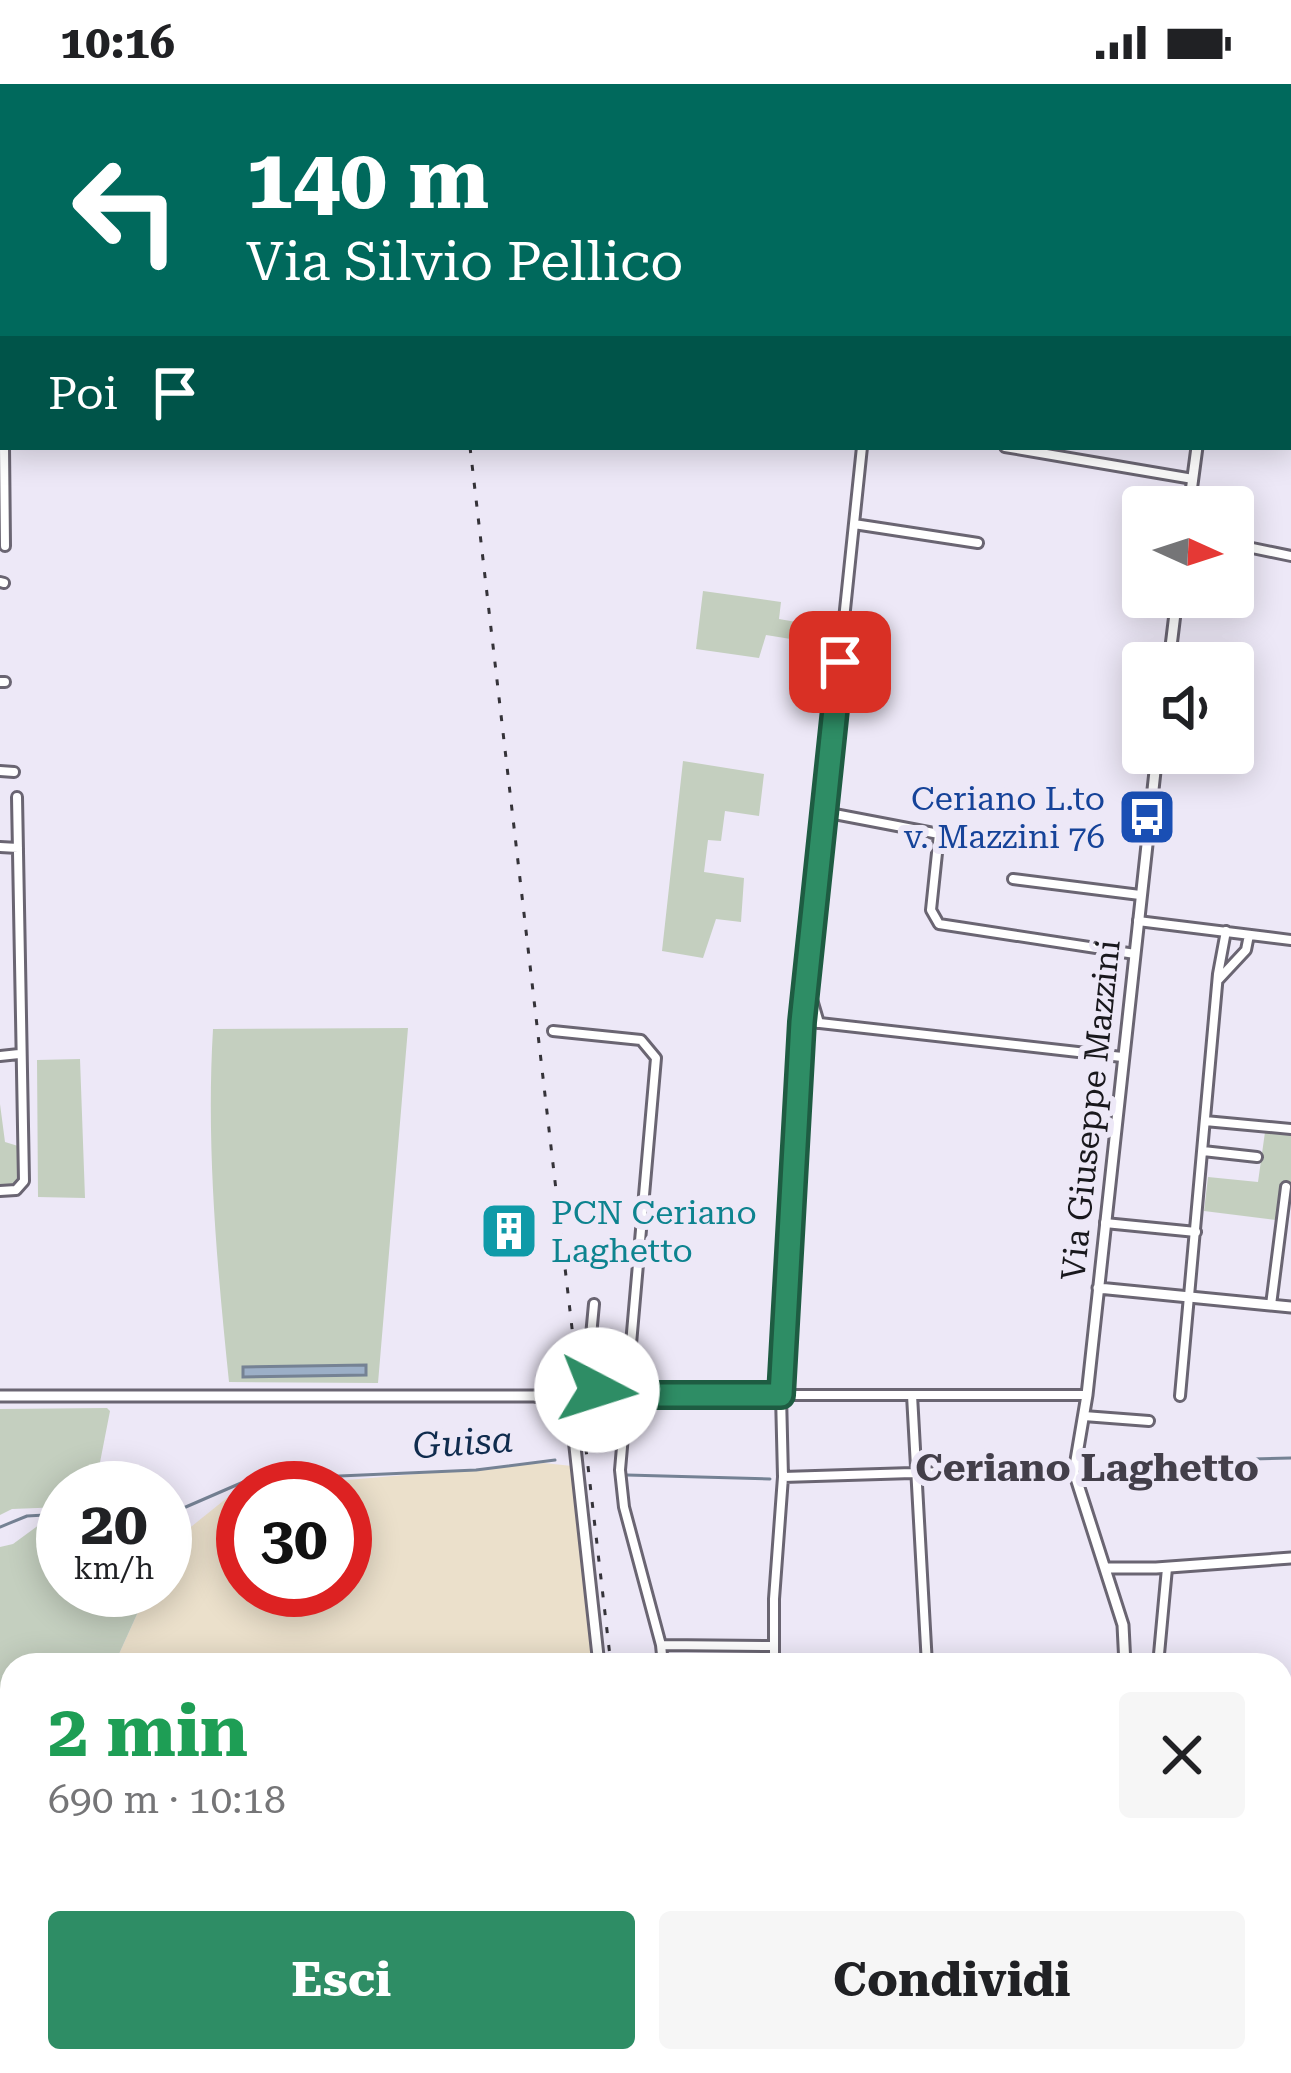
<!DOCTYPE html>
<html lang="it">
<meta charset="utf-8">
<style>
:root{--surface:#fff;--page:#f6f6f6;--text:#202124;--muted:#757577;--accent:#2e8d65}
body{margin:0;font-family:"Roboto Serif",serif;background:var(--page);color:var(--text);height:100vh;display:flex;flex-direction:column;font-size:45px;white-space:nowrap}
*{box-sizing:border-box;margin:0}
p{font-size:39px;color:var(--muted)}
.icon{flex:none;width:66px;height:66px;fill:none;stroke:currentColor;stroke-width:2;stroke-linecap:round;stroke-linejoin:round}
.map{position:relative;flex:1;overflow:hidden}
.drawer{position:absolute;left:0px;top:1569px;width:1293px;height:420px;display:flex;flex-direction:column;background:var(--surface);border-radius:36px 36px 0 0;box-shadow:0 6px 30px #0003}
.drawer>*{flex:none}
.top-card{position:absolute;left:0px;top:0px;width:1293px;height:366px;box-shadow:0 6px 30px #0003;background:#00695c;color:#fff;overflow:hidden}
.needle{width:78px;rotate:93deg}
.buttons{position:absolute;left:1122px;top:402px;display:grid;gap:24px}
.buttons a{display:grid;place-items:center;width:132px;height:132px;border-radius:12px;background:var(--surface);box-shadow:0 6px 30px #0003;font-size:60px}
.speed{position:absolute;left:36px;top:1377px;display:flex;gap:24px;font-size:60px;font-weight:700;text-align:center}
.speed>*{display:grid;place-content:center;width:156px;height:156px;border-radius:50%;background:var(--surface);box-shadow:0 6px 30px #0003;line-height:1}
.speed small{font-size:30px;font-weight:400}
.speed .limit{border:18px solid #d22;background:#fff;color:#111}
.pin{position:absolute;display:grid;place-items:center;width:102px;height:102px;color:#fff;margin:-51px;border-radius:24px;box-shadow:0 6px 18px #0006}
.me{position:absolute;width:132px;margin:-66px;rotate:95deg;stroke-linejoin:round;filter:drop-shadow(0 0 9px #0008)}
.turn{display:flex;align-items:center;gap:42px;height:252px;padding:0 48px;font-size:54px}
.turn .icon{width:156px;height:156px;stroke-width:2.5}
.turn b{display:block;font-size:84px;line-height:102px}
.then{display:flex;align-items:center;height:114px;padding:0 48px;background:#0003;gap:24px;font-size:45px}
.round{display:grid;place-items:center;flex:none;width:126px;height:126px;border-radius:12px;background:var(--page)}
.head{display:flex;align-items:center;justify-content:space-between;height:204px;padding:0 48px}
h1{font-size:72px;font-weight:700;line-height:90px;color:#1e9e55}
.button{display:flex;gap:24px;margin-top:auto;padding:24px 48px}
.button a{flex:1;height:138px;border-radius:12px;background:var(--accent);color:#fff;font-size:48px;font-weight:700;line-height:138px;text-align:center}
.button a+a{background:var(--page);color:var(--text)}
.status{display:flex;justify-content:space-between;align-items:center;height:84px;padding:0 60px;background:var(--surface);direction:ltr}
.status svg{height:33px;fill:currentColor}
.map>svg:first-child{display:block}
.industrial{fill:#ebe0cb}
.green{fill:#c4cfbf}
.water{fill:#9cafc7;stroke:#758294;stroke-width:3}
.lines{fill:none;stroke-linecap:round;stroke-linejoin:round}
.stream{stroke:#758294;stroke-width:3}
.minor-casing{stroke:#6a6572;stroke-width:14}
.tertiary-casing{stroke:#6a6572;stroke-width:15}
.minor{stroke:#fff;stroke-width:8}
.tertiary{stroke:#fff;stroke-width:9}
.rail{stroke:#353339;stroke-width:3;stroke-dasharray:6 12;stroke-linecap:butt}
.route-casing{stroke:#1e5c42;stroke-width:30}
.route{stroke:#2e8d65;stroke-width:21}
.labels{text-anchor:middle;stroke-width:12;stroke-linejoin:round;paint-order:stroke}
.transit-label{font-size:33px;fill:#164399;stroke:#ede8f7;text-anchor:end}
.street-label{font-size:33px;fill:#19181d;stroke:#ede8f7}
.culture-label{font-size:33px;fill:#0d838f;stroke:#ede8f7;text-anchor:start}
.water-label{font-size:36px;font-style:italic;fill:#102c4e;stroke:#ede8f7}
.quarter-label{font-size:39px;font-weight:bold;fill:#433f4a;stroke:#ede8f7}
</style>
<div class="status"><b>10:16</b><svg viewBox="0 0 49 12"><path d="M0 12V9h3v3zM5 12V6h3v6zM10 12V3h3v9zM15 12V0h3v12zM26 1h20v11H26zM47 4h2v5h-2z"/></svg></div>
<div class="map">
<svg width="1291" height="1989" viewBox="0 0 1291 1989">
<rect width="100%" height="100%" fill="#ede8f7"/>
<path class="industrial" d="M544,1379L572,1382L593,1581H114L148,1506H165L166,1463L238,1405H243V1506H345V1404H254Z
M91,1977H523L528,1989H90Z"/>
<path class="green" d="M703,507L781,518L779,535L836,545L834,562L766,551L759,574L696,565Z
M683,677L764,690L759,732L725,727L721,757L708,756L704,788L744,794L741,838L716,835L703,874L662,867Z
M408,944L378,1299L229,1298C217,1181 206,1063 213,945Z
M80,975L85,1114L38,1113L37,976Z
M0,1020L5,1058L18,1062V1096L14,1101H0Z
M1265,1048L1291,1049V1100H1281L1276,1136L1204,1127L1208,1093L1258,1098Z
M107,1324L110,1327L95,1404H63V1423L12,1425L0,1431V1325Z
M43,1438L63,1439V1506H148L114,1581H12V1941L0,1939V1463L13,1460Z
M792,1977H912L920,1989H765Z
M941,1977H1022L1024,1985L940,1989Z"/>
<path class="water" d="M366,1281V1291L243,1293V1283Z"/>
<g class="lines">
<path class="stream" d="M1213,1376L1291,1374
M627,1391L770,1395
M165,1432L248,1396L476,1386L555,1376
M0,1443L27,1432L63,1430"/>
<defs>
<path id="minor" d="M0,52L3,56
M0,157H3
M4,363L5,462
M1005,363L1193,395
M854,440L978,459
M1233,460L1291,472
M0,498L4,499
M0,598H5
M0,687L14,688
M824,728L939,750L931,826L939,840L1135,870
M0,763L18,764
M1013,795L1140,811
M1138,837L1291,856
M1219,895L1246,866L1249,851
M808,902L819,939
M802,937L1122,973
M553,947L641,956L656,974L620,1386L624,1423L661,1561L663,1581
M0,972L19,970
M1205,1037L1291,1045
M1203,1067L1257,1073
M0,1107L16,1106L24,1097L17,713
M1105,1139L1196,1148
M594,1220L591,1252L597,1306L602,1311H1087
M1271,1221L1286,1103
M912,1311L927,1581
M1180,1312L1218,890L1226,847
M1084,1332L1149,1337
M783,1393L1070,1384L1074,1388
M661,1561L773,1562
M774,1581V1515L783,1393L781,1311L802,937L862,363
M1158,1581L1167,1484
M1281,1857L1291,1854
M927,1977L932,1988
M1041,1977L1045,1989"/>
<path id="tertiary" d="M1246,3V0
M1189,423L1197,363
M1169,579L1177,513
M1098,1204L1291,1223
M0,1312H534C558,1315 569,1331 574,1354L599,1581
M1107,1484H1156L1291,1474
M1125,1581L1123,1541L1074,1388L1087,1311L1157,669
M636,1977L649,1989
M1218,1977L1220,1989
M734,1989L761,1977"/>
</defs>
<use href="#minor" class="minor-casing"/>
<use href="#tertiary" class="tertiary-casing"/>
<use href="#minor" class="minor"/>
<use href="#tertiary" class="tertiary"/>
<path class="rail" d="M429,0V3
M470,363L611,1581
M660,1977L661,1989"/>
</g>
<g class="lines">
<defs>
<path id="route" d="M597,1306L602,1311H781L802,938L840,578"/>
</defs>
<use href="#route" class="route-casing"/>
<use href="#route" class="route"/>
</g>
<defs>
<symbol id="bus-square" viewBox="-11 -11 22 22"><rect x="-9" y="-9" width="18" height="18" rx="4" fill="#1a4fb4" stroke="#ede8f7"/><path d="M-5-6H5V4H4V6H2V4H-2V6H-4V4H-5ZM-3.5-4V0h7V-4ZM-3.5 1.2v1.5H-2V1.2ZM2 1.2v1.5H3.5V1.2Z" fill="#fff"/></symbol>
<symbol id="building-square" viewBox="-11 -11 22 22"><rect x="-9" y="-9" width="18" height="18" rx="4" fill="#0f9aa8" stroke="#ede8f7"/><path d="M-4-6H4V6H1V3H-1V6H-4ZM-2.5-4.3h1.7v1.8h-1.7ZM.8-4.3h1.7v1.8H.8ZM-2.5-1h1.7V.8h-1.7ZM.8-1h1.7V.8H.8Z" fill="#fff"/></symbol>
</defs>
<g fill-rule="evenodd">
<use href="#bus-square" x="1114" y="700" width="66" height="66"/>
<use href="#building-square" x="476" y="1114" width="66" height="66"/>
</g>
<g class="labels">
<g class="transit-label">
<text x="1105" y="726">Ceriano L.to<tspan x="1105" dy="38">v. Mazzini 76</tspan></text>
</g>
<g class="street-label">
<text transform="translate(1090 1026) rotate(-84)" y="12">Via Giuseppe Mazzini</text>
</g>
<g class="culture-label">
<text x="551" y="1140">PCN Ceriano<tspan x="551" dy="38">Laghetto</tspan></text>
</g>
<g class="water-label">
<text transform="translate(463 1358) rotate(-4)" y="13">Guisa</text>
</g>
<g class="quarter-label">
<text x="1087" y="1397">Ceriano Laghetto</text>
</g>
</g>
</svg>
<div class="buttons">
<a><svg class="needle" viewBox="-14 -14 28 28"><path d="M0-13l5 13h-10z" fill="#e53935"/><path d="M0 13l5-13h-10z" fill="#757577"/></svg></a>
<a><svg class="icon" aria-label="sound" viewBox="0 0 24 24"><path d="M4 9h4l5-4v14l-5-4H4zM17 9q2 3 0 6"/></svg></a>
</div>
<div class="speed"><div>20<small>km/h</small></div><div class="limit">30</div></div>
<div class="pin" style="left:840px;top:578px;background:#d93025"><svg class="icon" aria-label="arrive" viewBox="0 0 24 24"><path d="M6 21V4h12l-3 4 3 4H6"/></svg></div>
<svg class="me" style="left:597px;top:1306px" viewBox="-20 -20 40 40"><circle r="19" fill="#fff"/><path d="M0-13L10 11 0 6-10 11z" fill="#2e8d65"/></svg>
<div class="top-card">
<div class="turn"><svg class="icon" aria-label="left" viewBox="0 0 24 24"><path d="M17 20v-9H6M10 6l-5 5 5 5"/></svg><div><b>140 m</b>Via Silvio Pellico</div></div>
<div class="then">Poi<svg class="icon" aria-label="arrive" viewBox="0 0 24 24"><path d="M6 21V4h12l-3 4 3 4H6"/></svg></div>
</div>
<section class="drawer">
<div class="head"><div><h1>2 min</h1><p>690 m · 10:18</p></div><a class="round"><svg class="icon" aria-label="close" viewBox="0 0 24 24"><path d="M6 6l12 12M18 6L6 18"/></svg></a></div>
<div class="button"><a>Esci</a><a>Condividi</a></div>
</section>
</div>
